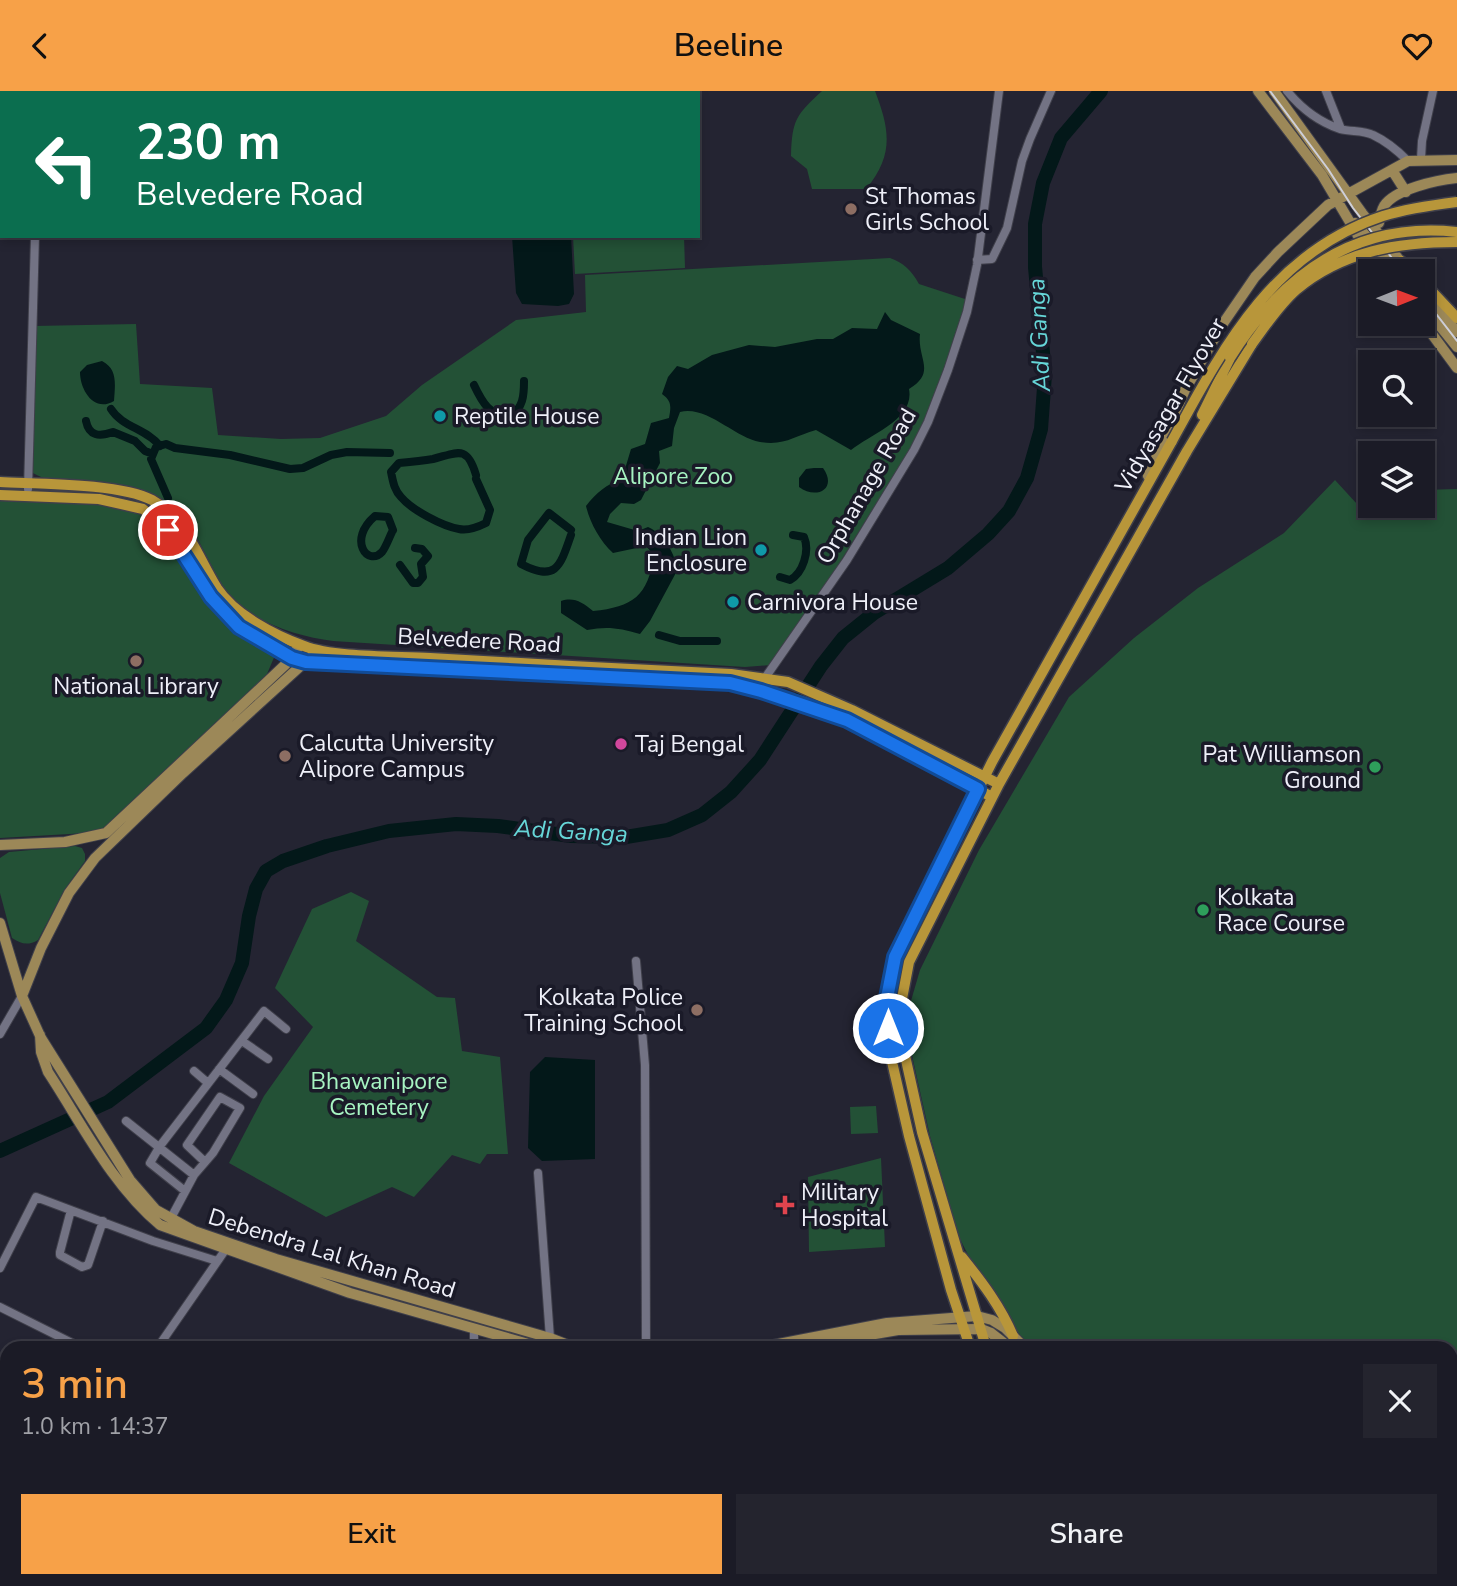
<!DOCTYPE html>
<meta charset="utf-8">
<style>
:root{--surface:#1b1b26;--page:#24242e;--text:#f1f3f6;--muted:#a0a1a7;--line:#393943;--accent:#f7a148}
body{margin:0;font-family:"Nunito Sans",sans-serif;background:var(--page);color:var(--text);height:100vh;display:flex;flex-direction:column;font-size:26px;white-space:nowrap}
*{box-sizing:border-box;margin:0}
p{font-size:23px;color:var(--muted)}
.icon{flex:none;width:38px;height:38px;fill:none;stroke:currentColor;stroke-width:2;stroke-linecap:round;stroke-linejoin:round}
.map{position:relative;flex:1;overflow:hidden}
.panel{position:absolute;left:0px;top:1250px;width:1458px;height:247px;display:flex;flex-direction:column;background:var(--surface);border-radius:21px 21px 0 0;box-shadow:0 4px 10px #0003,0 0 0 2px var(--line)}
.panel>*{flex:none}
.hud{position:absolute;left:0px;top:0px;width:700px;height:147px;box-shadow:0 4px 10px #0003,0 0 0 2px var(--line);background:#0b6e4f;color:#fff;overflow:hidden}
.needle{width:46px;rotate:89deg}
.fabs{position:absolute;left:1358px;top:168px;display:grid;gap:14px}
.fabs a{display:grid;place-items:center;width:77px;height:77px;border-radius:0px;background:var(--surface);box-shadow:0 4px 10px #0003,0 0 0 2px var(--line);font-size:35px}
.pin{position:absolute;display:grid;place-items:center;width:60px;height:60px;color:#fff;margin:-30px;border:4px solid #fff;border-radius:50%;box-shadow:0 2px 7px #0007}
.me{position:absolute;width:77px;margin:-38px;rotate:0deg;stroke-linejoin:round;filter:drop-shadow(0 0 5px #0008)}
.turn{display:flex;align-items:center;gap:24px;height:147px;padding:0 21px;font-size:32px}
.turn .icon{width:91px;height:91px;stroke-width:2.5}
.turn b{display:block;font-size:49px;line-height:60px}
.round{display:grid;place-items:center;flex:none;width:74px;height:74px;border-radius:0px;background:var(--page)}
.head{display:flex;align-items:center;justify-content:space-between;height:119px;padding:0 21px}
h1{font-size:42px;font-weight:600;line-height:52px;color:var(--accent)}
.action{display:flex;gap:14px;margin-top:auto;padding:14px 21px}
.action a{flex:1;height:80px;border-radius:0px;background:var(--accent);color:#111;font-size:28px;font-weight:600;line-height:80px;text-align:center}
.action a+a{background:var(--page);color:var(--text)}
header{display:flex;justify-content:space-between;align-items:center;height:91px;padding:0 21px;background:var(--accent);color:#111;font-size:32px;font-weight:600}
.map>svg:first-child{display:block}
.green{fill:#235136}
.water{fill:#031819}
.lines{fill:none;stroke-linecap:round;stroke-linejoin:round}
.canal{stroke:#031819;stroke-width:8}
.river{stroke:#031819;stroke-width:14}
.minor-casing{stroke:#3f3f4a;stroke-width:10}
.major-casing{stroke:#3f3f4a;stroke-width:12}
.highway-casing{stroke:#3f3f4a;stroke-width:13}
.minor{stroke:#737384;stroke-width:8}
.major{stroke:#9c8858;stroke-width:10}
.highway{stroke:#b8963a;stroke-width:10}
.tram{stroke:#cecfd9;stroke-width:2}
.highway-bridge-casing{stroke:#3f3f4a;stroke-width:13;stroke-linecap:butt}
.highway-bridge{stroke:#b8963a;stroke-width:10}
.route-casing{stroke:#114b97;stroke-width:18}
.route{stroke:#1a73e8;stroke-width:12}
.education-dot{fill:#8d6e63;stroke:#1a1a28;stroke-width:2.5}
.culture-dot{fill:#0f9aa8;stroke:#1a1a28;stroke-width:2.5}
.hotel-dot{fill:#d1479c;stroke:#1a1a28;stroke-width:2.5}
.leisure-dot{fill:#2e9e5b;stroke:#1a1a28;stroke-width:2.5}
.health-dot{fill:#e0444e;stroke:#1a1a28;stroke-width:2.5}
.labels{text-anchor:middle;stroke-width:7;stroke-linejoin:round;paint-order:stroke}
.poi-label{font-size:23px;fill:#eff0f9;stroke:#1a1a28;text-anchor:start}
.street-label{font-size:23px;fill:#eff0f9;stroke:#1a1a28}
.park-label{font-size:23px;fill:#a7f4c2;stroke:#1a1a28}
.water-label{font-size:24px;font-style:italic;fill:#66d6d8;stroke:#1a1a28}
</style>
<header><svg class="icon" aria-label="back" viewBox="0 0 24 24"><path d="M15 5l-7 7 7 7"/></svg>Beeline<svg class="icon" aria-label="heart" viewBox="0 0 24 24"><path d="M12 20l-8-8c-3-5 5-10 8-4 3-6 11-1 8 4z"/></svg></header>
<div class="map">
<svg width="1457" height="1495" viewBox="0 0 1457 1495">
<rect width="100%" height="100%" fill="#242432"/>
<path class="green" d="M822,0H875C890,39 894,64 866,98H812L807,78L791,65C792,29 796,24 822,0Z
M573,145H684L685,177L575,183Z
M890,167C904,172 911,179 919,193L968,209L927,330L837,476L770,574L745,576L333,550C296,545 250,531 225,499C218,490 213,477 207,466C198,448 188,427 170,415C145,399 120,392 90,390C70,389 51,393 33,382L34,235L136,233L140,293L212,297L218,344L281,348L320,347L386,325L422,294L516,229L586,221L585,184Z
M1335,389L1357,413L1370,406V415H1423V399L1457,398V1360H1451V1256H1031L994,1215L959,1146L930,1045L911,960L908,920L920,879L979,759L1069,606L1134,547L1198,497L1284,442Z
M0,406L57,409L134,417L154,427L205,497L242,534L278,557L267,583L218,633L104,741L0,747Z
M75,755L82,757L85,763V770L65,798L38,849C28,855 21,853 12,847L0,802V767L9,761Z
M351,801L369,810L356,850L437,906L455,907L462,960L500,966L508,1063H487L480,1073L452,1064L414,1106L392,1096L326,1126L229,1072L264,1005L313,936L275,897L312,818Z
M876,1015L878,1042L851,1043L850,1016Z
M881,1067L885,1156L809,1161L808,1086Z
M1451,1392H1457V1495H1066L1064,1489H1451Z"/>
<path class="water" d="M512,145H571L574,203L569,213L558,215L522,213L516,202Z
M885,221L891,229L920,243C917,268 937,281 909,298C915,328 871,343 851,359L816,339C794,345 785,355 760,351C735,347 707,314 680,321L674,337L672,355L659,360L660,372L641,409L634,413L621,412L610,423L607,431L638,440L648,436C665,444 673,460 678,478L650,530L640,543C620,537 607,535 587,539L561,522V510C574,506 582,511 593,520C633,516 648,505 654,464L646,455L613,462C600,450 590,432 586,415C596,402 607,393 622,388L631,358L645,353L651,332L669,327C671,316 672,310 662,303L668,286L677,275L688,278L712,264L749,254L775,256L817,248H833L852,237L877,238Z
M102,270C118,278 115,294 114,310C94,322 80,299 80,281L87,274Z
M814,377H823C838,398 816,409 799,396V387L806,378Z
M545,966L595,969V1068L542,1070L528,1057L530,981Z"/>
<g class="lines">
<path class="canal" d="M474,294C482,311 490,326 511,326C523,315 524,306 524,290
M111,318C122,336 147,338 160,355
M86,330C89,345 99,346 113,341L135,350L145,360L153,363
M476,388L490,419L486,432C478,436 468,440 459,438C442,435 412,419 401,406C394,399 393,390 391,381L399,372C411,371 422,370 433,368C457,362 467,353 476,384
M168,407L151,368L156,356L166,353L175,357L230,364L290,378L303,377L331,364L347,361L390,362
M571,439L549,422L528,449L521,473C556,491 560,476 571,444
M392,441C389,447 386,456 382,461C368,476 347,449 375,425L388,426L393,439
M400,474L413,492H418L423,486L421,473L428,465L422,458L415,457
M780,486L790,489C803,482 810,460 804,446L793,444
M659,544L680,550H717"/>
<path class="river" d="M0,1060L108,1011L206,937L226,909L242,872L249,825L256,798L266,780L283,770L327,755L389,740L456,733L498,735L571,745L626,746L668,739L702,724L731,701L760,669L821,575L843,547L874,522L948,477L988,443L1009,420L1027,387L1041,338L1045,283L1035,176V133L1043,92L1061,47L1101,0"/>
<defs>
<path id="minor" d="M1287,0C1301,17 1319,31 1340,38C1351,41 1363,39 1373,44C1386,50 1397,59 1408,70
M1326,0L1341,38
M45,2L46,0
M1421,68L1422,50L1433,0
M977,169L992,168L1007,137L1022,70L1030,48L1051,0
M28,398L35,145
M765,587L847,469L914,359L928,331L948,279L967,221L977,174L999,0
M636,870L645,974L646,1256
M0,943L22,905
M242,950L268,968
M219,978L253,1003
M194,980L208,992
M126,1030L194,1084
M160,1055L264,920L286,938
M160,1055L150,1072L185,1100
M538,1082L550,1247
M71,1119L60,1161V1164L82,1176L88,1174L103,1130
M171,1127L194,1084L213,1062L240,1017L220,1006L187,1054L205,1071
M0,1177L36,1106L153,1150L217,1170
M0,1216L80,1256
M474,1237V1256
M158,1256L228,1155
M0,1370L7,1368
M0,1414L7,1412
M146,1489V1495
M275,1489L304,1490L325,1495
M568,1489L572,1495
M604,1489L605,1495
M332,1495H370
M399,1495L400,1489
M934,1495L938,1489"/>
<path id="major" d="M1258,0L1322,84L1364,155L1383,180
M1274,0L1362,122L1405,176
M1392,79L1406,101
M1355,132L1396,180
M1379,132C1380,126 1381,120 1384,115C1395,98 1437,89 1457,87
M1423,199L1457,241
M1423,214L1457,256
M1423,231L1457,277
M1148,385L1185,299L1222,234L1255,186L1278,161L1328,114L1408,70L1457,69
M0,754L65,751L106,742L286,573L300,554
M0,832L22,905L41,947L130,1089L156,1119L194,1140L276,1168L550,1247L573,1256
M22,905L41,857L69,802L95,767L183,682L317,560
M40,944L41,961L48,981C82,1033 112,1094 160,1134L350,1202L539,1256
M763,1256L887,1232L977,1225L992,1229L1005,1237L1024,1256
M800,1256L898,1239L981,1238L991,1242L1009,1256
M1451,1370H1457
M1451,1382H1457
M1028,1489L1030,1495
M1056,1489L1058,1495"/>
<path id="highway" d="M1401,170L1411,180
M1423,191L1457,227
M1202,324L1230,267
M0,391C39,393 119,392 152,409C187,428 197,465 217,497C235,524 274,544 304,555C334,567 396,565 430,567C530,573 631,578 731,583L788,591L852,619L999,693
M0,404L99,408L143,418L168,439L211,506L239,536L292,567L306,571L731,592L761,600L847,629L992,706
M962,1166C982,1191 1001,1216 1013,1245
M970,1256L951,1199L909,1045L890,962L886,912L895,866L992,671L1172,350
M986,1256L922,1041L904,960L901,913L909,871L999,693L1187,360L1252,253
M1038,1489L1039,1495
M1049,1489L1050,1495"/>
</defs>
<use href="#minor" class="minor-casing"/>
<use href="#major" class="major-casing"/>
<use href="#highway" class="highway-casing"/>
<use href="#minor" class="minor"/>
<use href="#major" class="major"/>
<use href="#highway" class="highway"/>
<path class="tram" d="M1270,0L1328,78L1353,117L1402,180
M1423,206L1457,250"/>
<defs>
<path id="highway-bridge" d="M1252,253C1266,234 1279,214 1296,199C1342,160 1399,151 1457,151
M1230,267C1282,184 1355,130 1457,141
M1172,350C1224,255 1273,161 1383,125C1406,118 1433,114 1457,111"/>
</defs>
<use href="#highway-bridge" class="highway-bridge-casing"/>
<use href="#highway-bridge" class="highway-bridge"/>
</g>
<g class="lines">
<defs>
<path id="route" d="M168,439L211,506L239,536L292,567L306,571L730,592L761,600L847,629L978,698L895,866L886,912L888,937"/>
</defs>
<use href="#route" class="route-casing"/>
<use href="#route" class="route"/>
</g>
<g class="education-dot">
<circle cx="851" cy="118" r="7"/>
<circle cx="136" cy="570" r="7"/>
<circle cx="285" cy="665" r="7"/>
<circle cx="697" cy="919" r="7"/>
</g>
<g class="culture-dot">
<circle cx="440" cy="325" r="7"/>
<circle cx="761" cy="459" r="7"/>
<circle cx="733" cy="511" r="7"/>
</g>
<circle class="hotel-dot" cx="621" cy="653" r="7"/>
<g class="leisure-dot">
<circle cx="1375" cy="676" r="7"/>
<circle cx="1203" cy="819" r="7"/>
</g>
<path class="health-dot" d="M781.5 1103.5h7v7h7v7h-7v7h-7v-7h-7v-7h7z"/>
<g class="labels">
<g class="poi-label">
<text x="865" y="113">St Thomas<tspan x="865" dy="26">Girls School</tspan></text>
<text x="454" y="333">Reptile House</text>
<text x="747" y="454" text-anchor="end">Indian Lion<tspan x="747" dy="26">Enclosure</tspan></text>
<text x="747" y="519">Carnivora House</text>
<text x="136" y="603" text-anchor="middle">National Library</text>
<text x="299" y="660">Calcutta University<tspan x="299" dy="26">Alipore Campus</tspan></text>
<text x="635" y="661">Taj Bengal</text>
<text x="1361" y="671" text-anchor="end">Pat Williamson<tspan x="1361" dy="26">Ground</tspan></text>
<text x="1217" y="814">Kolkata<tspan x="1217" dy="26">Race Course</tspan></text>
<text x="683" y="914" text-anchor="end">Kolkata Police<tspan x="683" dy="26">Training School</tspan></text>
<text x="801" y="1109">Military<tspan x="801" dy="26">Hospital</tspan></text>
</g>
<g class="street-label">
<text transform="translate(1170 314) rotate(-60)" y="8">Vidyasagar Flyover</text>
<text transform="translate(866 395) rotate(-60)" y="8">Orphanage Road</text>
<text transform="translate(479 549) rotate(3)" y="8">Belvedere Road</text>
<text transform="translate(332 1162) rotate(17)" y="8">Debendra Lal Khan Road</text>
</g>
<g class="park-label">
<text x="673" y="393">Alipore Zoo</text>
<text x="379" y="998">Bhawanipore<tspan x="379" dy="26">Cemetery</tspan></text>
</g>
<g class="water-label">
<text transform="translate(1039 244) rotate(-93)" y="8">Adi Ganga</text>
<text transform="translate(571 740) rotate(3)" y="8">Adi Ganga</text>
</g>
</g>
</svg>
<div class="fabs">
<a><svg class="needle" viewBox="-14 -14 28 28"><path d="M0-13l5 13h-10z" fill="#e53935"/><path d="M0 13l5-13h-10z" fill="#a0a1a7"/></svg></a>
<a><svg class="icon" aria-label="search" viewBox="0 0 24 24"><circle cx="10" cy="10" r="6"/><path d="M15 15l6 6"/></svg></a>
<a><svg class="icon" aria-label="layers" viewBox="0 0 24 24"><path d="M12 4l9 5-9 5-9-5zM3 14l9 5 9-5"/></svg></a>
</div>
<div class="pin" style="left:168px;top:439px;background:#d93025"><svg class="icon" aria-label="arrive" viewBox="0 0 24 24"><path d="M6 21V4h12l-3 4 3 4H6"/></svg></div>
<svg class="me" style="left:888px;top:937px" viewBox="-20 -20 40 40"><circle r="17" fill="#1a73e8" stroke="#fff" stroke-width="3"/><path d="M0-11L8 9 0 5-8 9z" fill="#fff"/></svg>
<div class="hud">
<div class="turn"><svg class="icon" aria-label="left" viewBox="0 0 24 24"><path d="M17 20v-9H6M10 6l-5 5 5 5"/></svg><div><b>230 m</b>Belvedere Road</div></div>
</div>
<section class="panel">
<div class="head"><div><h1>3 min</h1><p>1.0 km · 14:37</p></div><a class="round"><svg class="icon" aria-label="close" viewBox="0 0 24 24"><path d="M6 6l12 12M18 6L6 18"/></svg></a></div>
<div class="action"><a>Exit</a><a>Share</a></div>
</section>
</div>
